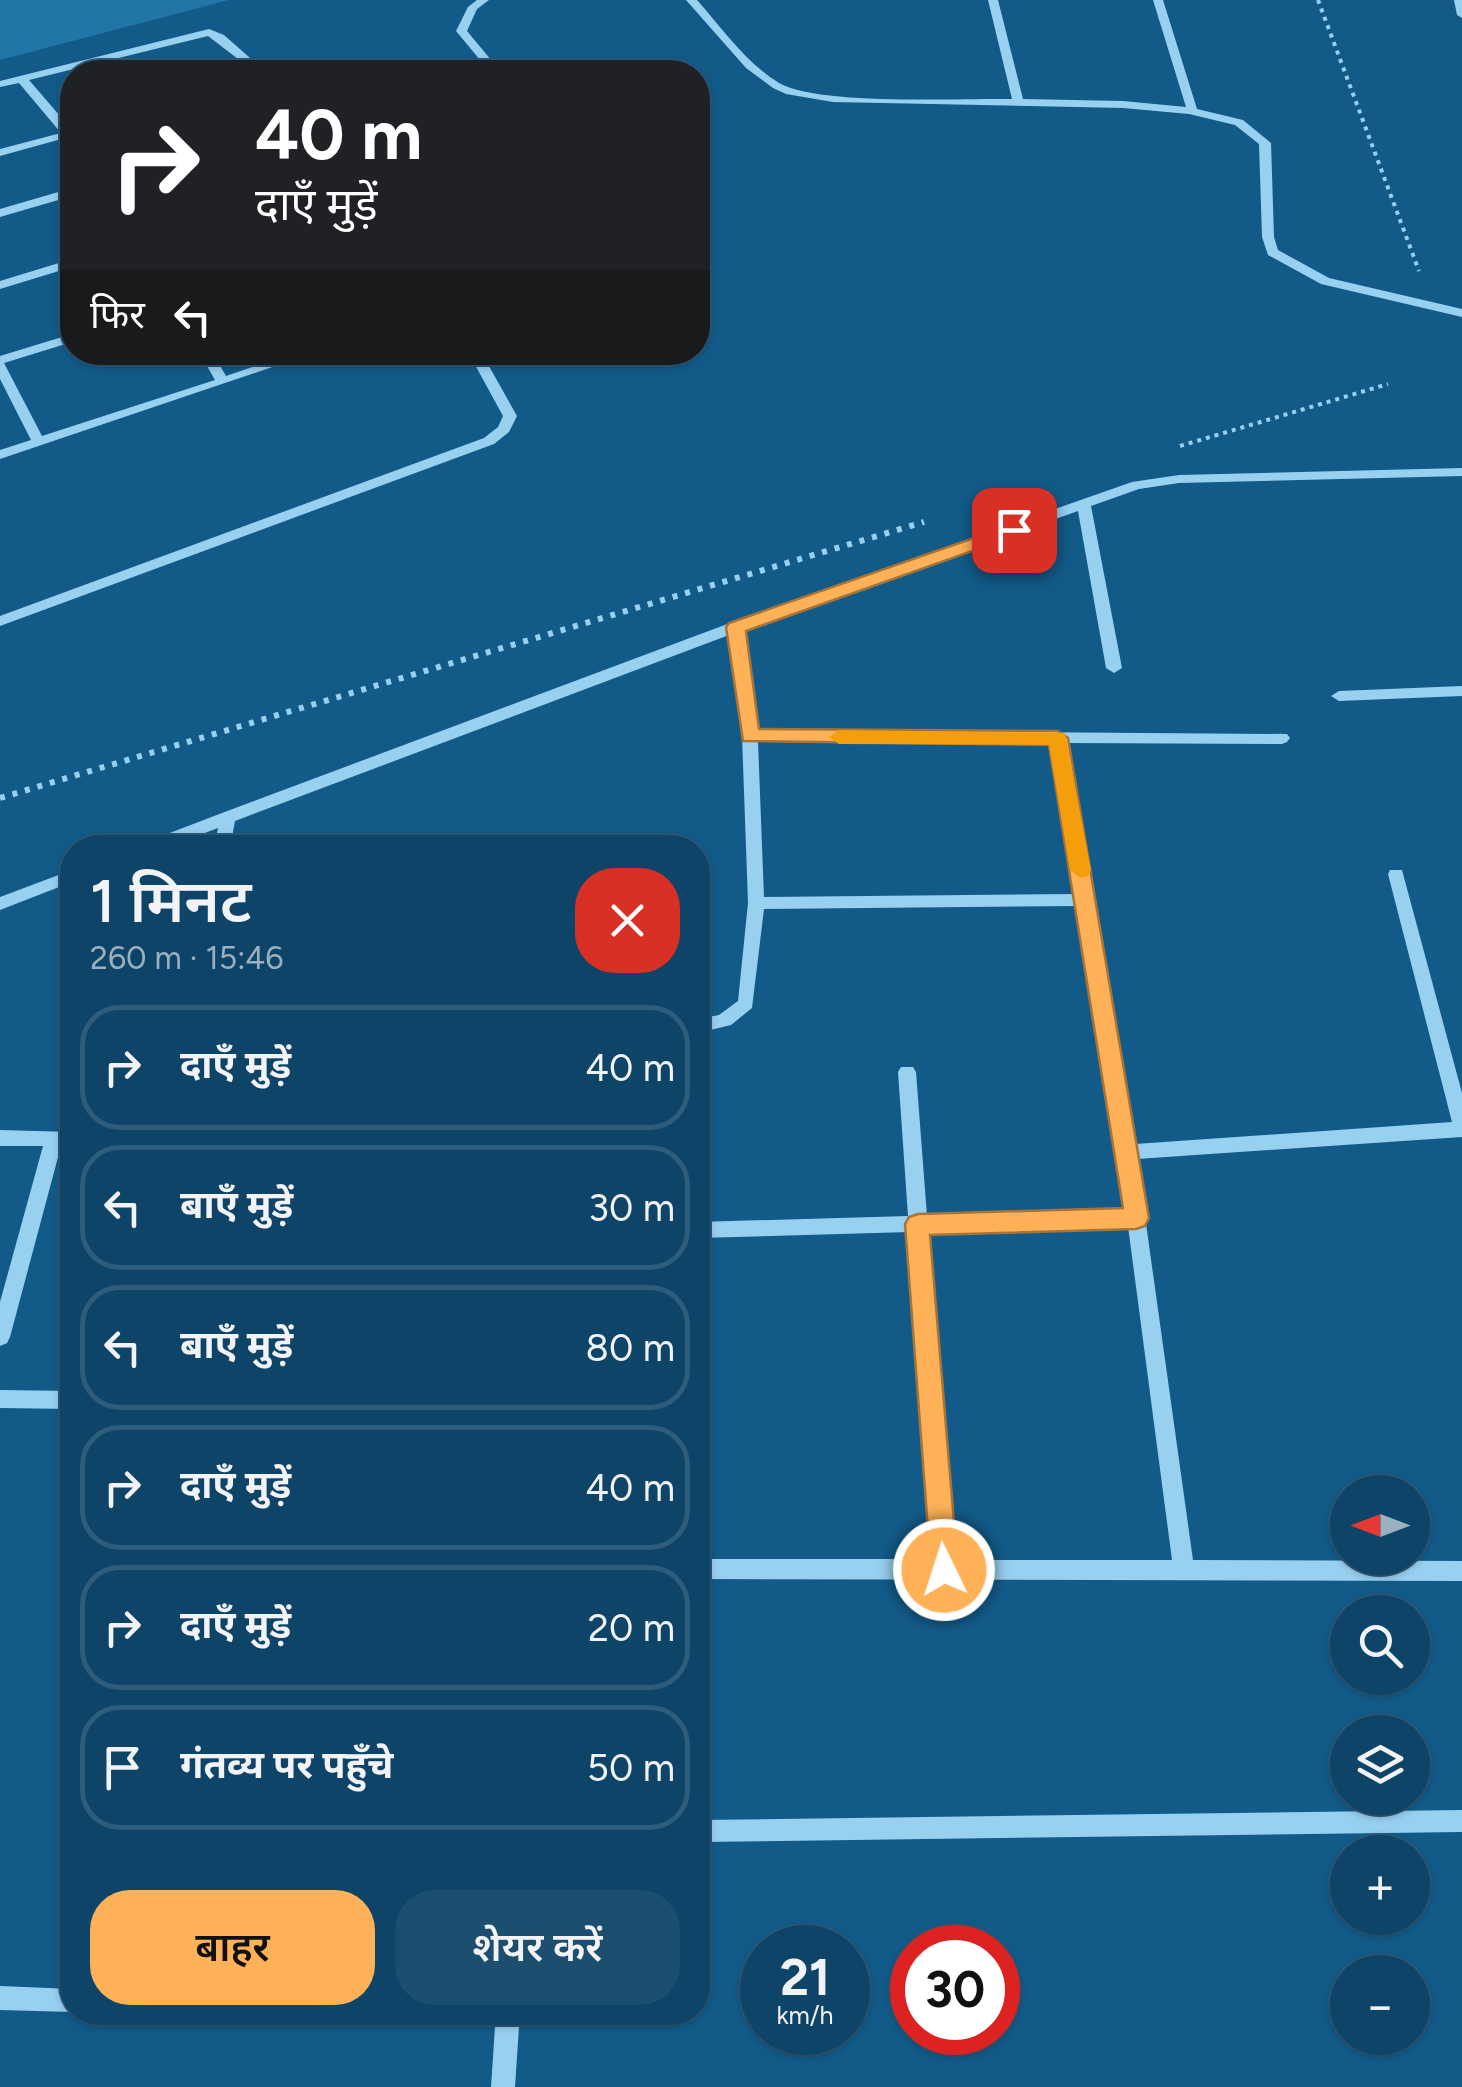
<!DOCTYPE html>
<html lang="hi">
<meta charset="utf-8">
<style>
:root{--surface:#0e4467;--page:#1c4e70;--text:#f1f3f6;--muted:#9bb0c0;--line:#2e5c7b;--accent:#ffb157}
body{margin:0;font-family:Figtree,"Noto Sans Devanagari",sans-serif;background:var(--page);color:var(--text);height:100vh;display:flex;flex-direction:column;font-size:38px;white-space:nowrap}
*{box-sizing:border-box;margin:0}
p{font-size:32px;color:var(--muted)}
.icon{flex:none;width:55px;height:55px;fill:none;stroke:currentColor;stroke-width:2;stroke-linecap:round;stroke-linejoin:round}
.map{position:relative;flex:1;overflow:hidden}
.side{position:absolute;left:60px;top:835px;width:650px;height:1190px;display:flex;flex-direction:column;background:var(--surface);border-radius:40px;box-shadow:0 2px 8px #0004,0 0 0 2px var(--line)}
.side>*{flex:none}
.hud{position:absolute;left:60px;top:60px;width:650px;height:305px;border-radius:40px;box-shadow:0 2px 8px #0004,0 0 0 2px var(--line);background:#202124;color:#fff;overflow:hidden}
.needle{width:65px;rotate:270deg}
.tools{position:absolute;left:1330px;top:1475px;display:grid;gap:20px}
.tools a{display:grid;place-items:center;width:100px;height:100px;border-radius:50%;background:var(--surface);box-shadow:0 2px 8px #0004,0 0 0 2px var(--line);font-size:50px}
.speed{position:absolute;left:740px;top:1925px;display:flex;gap:20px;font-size:50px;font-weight:700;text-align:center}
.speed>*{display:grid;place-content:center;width:130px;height:130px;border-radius:50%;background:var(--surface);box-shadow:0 2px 8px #0004,0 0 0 2px var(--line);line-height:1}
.speed small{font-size:25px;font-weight:400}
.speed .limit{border:15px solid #d22;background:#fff;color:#111}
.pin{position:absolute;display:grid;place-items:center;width:85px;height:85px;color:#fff;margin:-42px;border-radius:20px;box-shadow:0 5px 15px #0006}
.me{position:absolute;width:110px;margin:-55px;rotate:356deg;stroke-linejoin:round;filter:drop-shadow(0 0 8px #0008)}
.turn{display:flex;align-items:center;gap:35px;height:210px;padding:0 30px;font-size:45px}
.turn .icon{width:130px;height:130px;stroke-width:2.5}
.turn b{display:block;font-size:70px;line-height:85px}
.then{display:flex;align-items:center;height:95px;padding:0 30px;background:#0003;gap:20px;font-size:38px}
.round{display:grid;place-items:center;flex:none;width:105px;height:105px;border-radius:40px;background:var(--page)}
.head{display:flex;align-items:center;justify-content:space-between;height:170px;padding:0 30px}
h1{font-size:60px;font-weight:600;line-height:75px}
.cta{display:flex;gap:20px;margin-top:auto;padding:20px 30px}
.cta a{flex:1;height:115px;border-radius:40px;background:var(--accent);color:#111;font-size:40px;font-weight:600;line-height:115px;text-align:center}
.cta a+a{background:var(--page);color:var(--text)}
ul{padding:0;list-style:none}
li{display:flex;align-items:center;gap:30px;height:125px;margin:0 20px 15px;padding:0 10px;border:5px solid var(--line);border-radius:40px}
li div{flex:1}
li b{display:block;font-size:38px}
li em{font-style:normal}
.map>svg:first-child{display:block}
.green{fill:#2175a7}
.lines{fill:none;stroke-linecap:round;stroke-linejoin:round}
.path-far1{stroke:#98d0f0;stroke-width:4;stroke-dasharray:4 5;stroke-linecap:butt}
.path{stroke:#98d0f0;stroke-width:6;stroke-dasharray:5 8;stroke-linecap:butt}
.minor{fill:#98d0f0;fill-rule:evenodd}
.route{fill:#ffb157;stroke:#a67339;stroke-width:2.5}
.slow{fill:#f59e0b}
</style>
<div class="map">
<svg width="1462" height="2087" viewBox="0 0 1462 2087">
<rect width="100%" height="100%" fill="#125b89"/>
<path class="green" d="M0,0H229L0,60Z"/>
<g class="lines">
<path class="path-far1" d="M1318,0L1419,271
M1180,446L1388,384"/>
<path class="path" d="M0,798L924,522"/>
<path class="minor" d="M477,0H489L477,9L467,31L501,72H490L456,31L468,7Z
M686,0H697C722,28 746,63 779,83C819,106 961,98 1012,99L988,0H998L1023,99L1123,101L1186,107L1153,0H1163L1197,109L1243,120L1271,143L1274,237L1278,250L1329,278L1462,309V317L1321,284L1268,255L1262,237L1259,144L1235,125L1189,114L1123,108L833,102L786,94L773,88L746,68Z
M1454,0H1462V18L1457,15Z
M209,29L224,35L266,72H255L208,36L29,80L72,130V142L65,138L0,156V149L61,133L19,83L0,87V81Z
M72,188V196L0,217V209Z
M72,259V267L0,289V281Z
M72,334V342L4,363L42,436L215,380L199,352H212L226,376L297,352H317L0,459V450L31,440L0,379V356Z
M468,352H481L517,416L509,432L494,444L0,626V616L484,438L498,427L503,416Z
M1462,468V476L1179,483L1139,489L1091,506L1122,668L1114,673L1106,668L1078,511L743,630L757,730L1287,734L1290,738L1287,742L1282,744L1067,743L1135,1144L1452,1122L1388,874L1390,870H1402L1462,1093V1137L1137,1159L1193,1560L1462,1561V1581L698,1579V1559H933L910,1232L698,1238V1222L908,1216L898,1072L901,1067H913L916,1072L927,1216L1126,1210L1078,906L764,909L752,1008L731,1025L698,1033V1019L719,1015L738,1001L748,903L742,736L729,635L235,821L230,848H214L218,828L165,848H139L141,844L222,813L730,623L1132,482L1179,475ZM758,742L1051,743L1076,894L764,897ZM1128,1226L1172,1560H954L928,1232Z
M1462,686V696L1339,701L1331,696L1339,691Z
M72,870V882L0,910V897Z
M0,1130L72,1132V1146H61L10,1337L7,1343L0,1346V1302L43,1146H0Z
M0,1390L72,1391V1409L0,1408Z
M1462,1810V1832L698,1842V1820Z
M0,1986L72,1989L73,2012L0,2010Z
M496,2012H520L515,2087H491Z"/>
</g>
<path class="route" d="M1014,524L1020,526V534L746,631L759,729L1058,731L1068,738L1149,1218L1145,1226L1136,1229L930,1235L958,1570L954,1580L944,1583L935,1580L931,1570L905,1224L909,1217L918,1214L1123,1208L1049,745L743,741L726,627L729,623Z"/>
<path class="slow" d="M839,730L1065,733L1091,870L1088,876L1080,878L1070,870L1049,745L839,744L829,737Z"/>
</svg>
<div class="tools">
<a><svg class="needle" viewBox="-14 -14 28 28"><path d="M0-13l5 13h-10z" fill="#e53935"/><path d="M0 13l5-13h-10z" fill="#9bb0c0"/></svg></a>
<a><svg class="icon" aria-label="search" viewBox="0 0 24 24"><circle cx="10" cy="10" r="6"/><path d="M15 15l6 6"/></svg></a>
<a><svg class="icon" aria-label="layers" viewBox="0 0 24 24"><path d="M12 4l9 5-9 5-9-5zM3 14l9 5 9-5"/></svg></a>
<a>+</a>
<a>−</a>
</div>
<div class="speed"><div>21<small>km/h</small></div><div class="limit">30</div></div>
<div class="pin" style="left:1014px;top:530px;background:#d93025"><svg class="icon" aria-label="arrive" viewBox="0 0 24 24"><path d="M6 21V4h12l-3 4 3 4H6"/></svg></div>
<svg class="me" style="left:944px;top:1570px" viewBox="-20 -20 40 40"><circle r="17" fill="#ffb157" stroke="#fff" stroke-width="3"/><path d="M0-11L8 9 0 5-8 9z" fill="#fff"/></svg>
<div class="hud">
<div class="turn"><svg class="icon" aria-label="right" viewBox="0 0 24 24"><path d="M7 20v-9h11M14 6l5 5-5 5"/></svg><div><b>40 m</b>दाएँ मुड़ें</div></div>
<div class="then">फिर<svg class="icon" aria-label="left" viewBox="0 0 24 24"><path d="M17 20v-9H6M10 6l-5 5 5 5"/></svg></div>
</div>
<section class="side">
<div class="head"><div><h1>1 मिनट</h1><p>260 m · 15:46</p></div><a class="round" style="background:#d93025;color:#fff"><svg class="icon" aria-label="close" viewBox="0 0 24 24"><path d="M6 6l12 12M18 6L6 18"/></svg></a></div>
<ul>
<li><svg class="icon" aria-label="right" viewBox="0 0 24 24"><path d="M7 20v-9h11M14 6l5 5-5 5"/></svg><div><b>दाएँ मुड़ें</b></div><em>40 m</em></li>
<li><svg class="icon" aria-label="left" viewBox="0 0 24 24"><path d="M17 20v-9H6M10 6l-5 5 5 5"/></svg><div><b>बाएँ मुड़ें</b></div><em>30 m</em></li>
<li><svg class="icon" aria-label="left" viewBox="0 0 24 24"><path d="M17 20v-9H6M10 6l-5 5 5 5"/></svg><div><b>बाएँ मुड़ें</b></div><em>80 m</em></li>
<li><svg class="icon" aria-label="right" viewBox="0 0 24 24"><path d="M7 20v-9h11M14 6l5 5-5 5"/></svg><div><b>दाएँ मुड़ें</b></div><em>40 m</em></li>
<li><svg class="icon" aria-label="right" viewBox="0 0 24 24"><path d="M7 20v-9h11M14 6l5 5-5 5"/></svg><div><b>दाएँ मुड़ें</b></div><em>20 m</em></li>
<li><svg class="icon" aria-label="arrive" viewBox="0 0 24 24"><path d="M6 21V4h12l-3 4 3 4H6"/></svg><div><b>गंतव्य पर पहुँचे</b></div><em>50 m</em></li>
</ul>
<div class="cta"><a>बाहर</a><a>शेयर करें</a></div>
</section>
</div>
